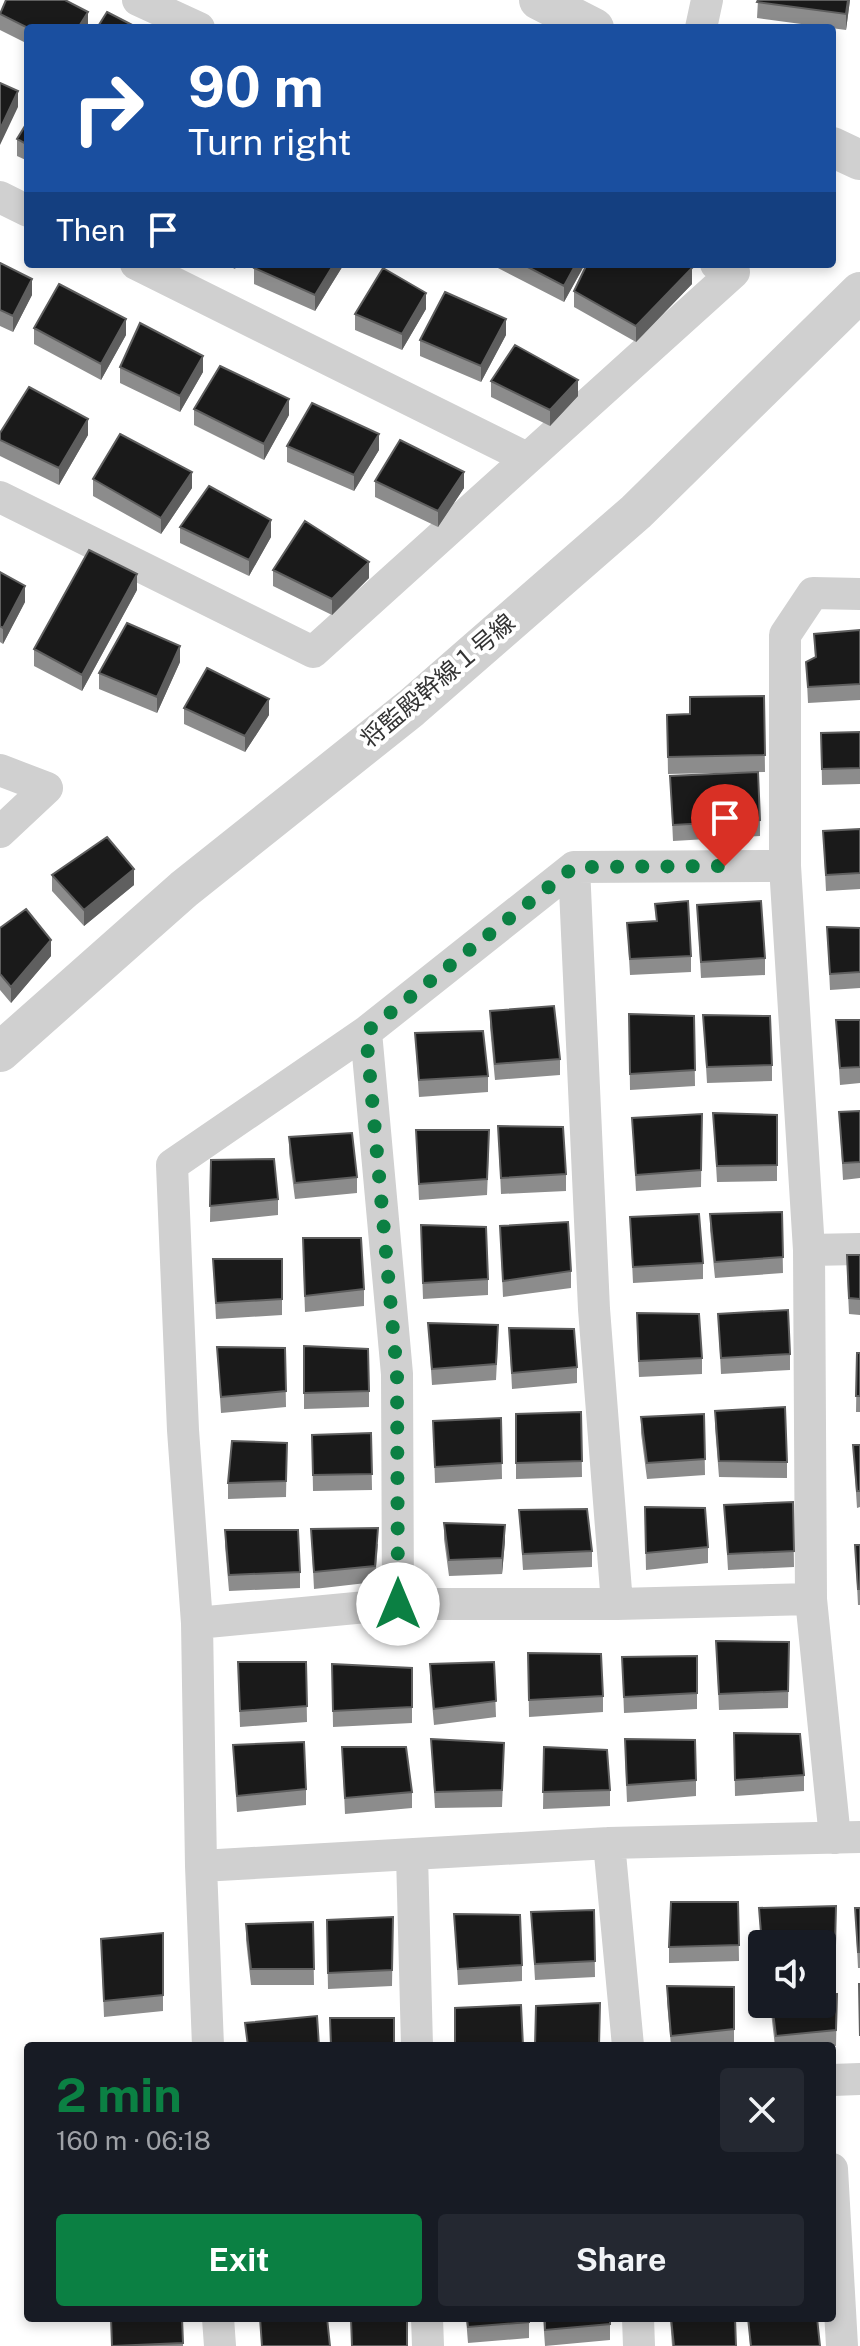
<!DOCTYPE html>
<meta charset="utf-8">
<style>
:root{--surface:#171b24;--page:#242831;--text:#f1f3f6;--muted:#9ea1a6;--accent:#0b8043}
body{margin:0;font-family:"Public Sans","Noto Sans JP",sans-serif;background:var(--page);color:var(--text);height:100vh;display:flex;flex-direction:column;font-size:30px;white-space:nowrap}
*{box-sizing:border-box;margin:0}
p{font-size:26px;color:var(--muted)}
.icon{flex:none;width:44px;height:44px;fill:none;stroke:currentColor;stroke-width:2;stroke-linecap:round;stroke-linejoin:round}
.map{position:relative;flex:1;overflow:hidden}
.details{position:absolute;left:24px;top:2042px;width:812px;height:280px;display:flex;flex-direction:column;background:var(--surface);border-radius:8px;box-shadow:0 4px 12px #0003}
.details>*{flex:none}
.top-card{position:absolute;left:24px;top:24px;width:812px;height:244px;border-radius:8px;box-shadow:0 4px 12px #0003;background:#1a4fa0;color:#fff;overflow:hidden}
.tools{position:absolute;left:748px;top:1930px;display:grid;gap:16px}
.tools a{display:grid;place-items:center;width:88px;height:88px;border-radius:8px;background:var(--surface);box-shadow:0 4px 12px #0003;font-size:40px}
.pin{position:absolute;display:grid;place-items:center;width:68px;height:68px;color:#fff;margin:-82px -34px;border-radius:50% 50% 50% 0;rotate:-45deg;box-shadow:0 0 8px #0007}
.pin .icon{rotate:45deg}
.me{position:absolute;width:88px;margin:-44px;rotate:0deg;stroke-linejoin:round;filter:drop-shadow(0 0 6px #0008)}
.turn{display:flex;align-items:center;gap:28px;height:168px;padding:0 32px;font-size:36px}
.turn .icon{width:104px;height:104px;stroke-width:2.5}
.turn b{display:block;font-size:56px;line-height:68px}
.then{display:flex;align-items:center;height:76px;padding:0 32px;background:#0003;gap:16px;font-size:30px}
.round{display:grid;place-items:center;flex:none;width:84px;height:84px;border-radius:8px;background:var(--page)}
.head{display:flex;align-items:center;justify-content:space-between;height:136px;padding:0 32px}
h1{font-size:48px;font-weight:700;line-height:60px;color:var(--accent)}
.cta{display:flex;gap:16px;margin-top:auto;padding:16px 32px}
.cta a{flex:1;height:92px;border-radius:8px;background:var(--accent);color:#fff;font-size:32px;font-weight:700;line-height:92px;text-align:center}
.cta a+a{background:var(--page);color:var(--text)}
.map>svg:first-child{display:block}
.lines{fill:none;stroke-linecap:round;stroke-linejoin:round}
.minor{stroke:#d0d0d0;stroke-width:32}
.tertiary{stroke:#d0d0d0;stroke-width:40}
.wall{fill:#8c8c8c}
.shaded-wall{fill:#5f5f5f}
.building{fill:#1a1a1a;stroke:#5f5f5f;stroke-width:2}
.route{stroke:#0b8043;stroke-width:14;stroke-dasharray:0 25.2}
.labels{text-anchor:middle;stroke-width:8;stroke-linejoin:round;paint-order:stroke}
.street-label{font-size:24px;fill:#333;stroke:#fff}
</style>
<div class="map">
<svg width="860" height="2346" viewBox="0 0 860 2346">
<rect width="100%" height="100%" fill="#fff"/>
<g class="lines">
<path class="minor" d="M138,0L199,28
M701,28L707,0
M0,197L28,211
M136,264L527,458
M0,497L313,652L734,272L716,264
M0,770L47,788L0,832
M574,867L594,1309L617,1604
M366,1032L397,1374L398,1604
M809,1250L860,1249
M197,1623L398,1604H617L811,1599
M835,1838L811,1599L809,1250L785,866V635L813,593L860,594
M609,1843L628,2046
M412,1855L417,2046
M201,1866L609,1843L860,1837
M208,2046L201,1866L197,1623L183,1430L172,1165L366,1032L574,867L785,866
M832,2080L860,2079
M832,2169L842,2346
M218,2318L220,2346
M427,2318L428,2346
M638,2318L639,2346"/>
<path class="tertiary" d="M539,0L594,28
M832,147L860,160
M0,1052L184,889L411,708L636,512L860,292"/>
</g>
<path class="wall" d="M758,0H850L846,30L757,18Z
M0,12L88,28H28V44L0,30Z
M28,121V161L17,156V139Z
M0,263L32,295L13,332L0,326Z
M225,264H238L235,269Z
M256,264H344L315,311L254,284V268Z
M496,264H585L564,302L496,267Z
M692,284L636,342L574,307V291Z
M426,309L402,350L355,330V314Z
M34,328L126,335L101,380L34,344Z
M506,335L481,382L420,356V340Z
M120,367L203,372L180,412L120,383Z
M491,381L578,396L550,426L491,397Z
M194,409L289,415L264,460L194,425Z
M0,433L88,435L59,485L0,456Z
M287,446L379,450L354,491L287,462Z
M93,479L192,488L161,534L93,496Z
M375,481L464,488L438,527L375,497Z
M180,527L271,537L249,576L180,543Z
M273,570L369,578L332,615L273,586Z
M0,572L25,602L3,644L0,642Z
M137,590L82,691L34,666V649Z
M860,630V700L808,703L806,662L815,658L814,634Z
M180,662L157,713L99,689V673Z
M764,696L765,772L668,774L667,715L690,714Z
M184,708L269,715L245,752L184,724Z
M860,732V784L822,785L821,733Z
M670,776L760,820V836L673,841Z
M860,829V889L826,891L823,831Z
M52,875L134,885L84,926L52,891Z
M655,904L691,956V972L630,975L627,923L656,921Z
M697,905L765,958V975L701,978Z
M827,927L860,928V988L830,990Z
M0,928L51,956L11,1003L0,990Z
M490,1011L560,1059V1075L495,1080L490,1027Z
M629,1014L694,1016L695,1086L630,1090Z
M703,1015L772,1065V1081L707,1083Z
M836,1020H860V1083L840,1085Z
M415,1033L488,1076V1092L419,1097Z
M860,1111V1178L843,1180L839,1112Z
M713,1113L777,1115V1181L717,1182Z
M702,1114L701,1187L636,1191L632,1118Z
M498,1126L566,1174V1191L501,1194Z
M416,1130L489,1146L487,1195L419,1200Z
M289,1137L357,1177V1193L295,1199L289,1153Z
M211,1160L278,1199V1215L210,1222Z
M782,1212L783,1273L715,1278L710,1230V1214Z
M630,1217L703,1263V1279L633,1283Z
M500,1226L571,1271V1288L503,1297Z
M421,1241L488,1279V1295L423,1299Z
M303,1254L364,1289V1306L305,1312Z
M860,1255V1315L849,1314L847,1271Z
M213,1259H282V1315L216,1319Z
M718,1314L790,1354V1370L721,1374Z
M428,1323L498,1341L496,1380L432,1385Z
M509,1328L577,1367V1383L512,1389Z
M637,1329L702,1358V1374L639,1377Z
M304,1346L369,1391V1407L304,1409Z
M217,1347L285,1348L286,1407L221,1413Z
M857,1353H860V1412H856Z
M715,1411L787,1462V1478L719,1477L715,1427Z
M581,1412L582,1477L516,1479V1414Z
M704,1414L705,1475L647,1479L641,1433V1417Z
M501,1418L502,1479L435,1483L433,1421Z
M371,1433L372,1490L313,1491L312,1435Z
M287,1443L286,1497L228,1499V1483Z
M853,1445H860V1507L857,1508Z
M793,1502L794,1567L728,1570L724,1505Z
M519,1510L592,1551V1567L523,1570Z
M444,1523L505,1541L502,1574L449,1576L444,1539Z
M645,1523L708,1547V1563L646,1570Z
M311,1529L378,1544L375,1582L314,1589Z
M225,1530L300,1572V1588L229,1591L225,1546Z
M855,1545H860V1605H858Z
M716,1641L789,1642L788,1708L719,1710Z
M528,1653L603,1696V1712L529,1717Z
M697,1656V1709L624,1713L622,1657Z
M238,1662H306L307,1722L240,1727Z
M494,1662L496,1717L434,1725L430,1680V1664Z
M332,1664L412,1668V1723L333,1727Z
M734,1733L804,1775V1791L735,1796Z
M431,1739L504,1759L502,1807L435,1808Z
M233,1745L306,1789V1805L237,1812Z
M342,1747L412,1792V1808L345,1814Z
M544,1747L610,1790V1806L543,1809Z
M625,1755L696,1780V1796L627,1802Z
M738,1902L739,1961L669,1963V1947Z
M836,1906L835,1962L822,1964V1944H762V1961L759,1908Z
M855,1908H860V1968H858Z
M594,1910L595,1977L535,1980L531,1912Z
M454,1914L522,1965V1981L458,1985Z
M393,1917L392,1986L328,1989L327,1936Z
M313,1922L314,1985H251L246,1940V1924Z
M163,1933V2011L104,2017L101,1939Z
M667,1986L734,1987V2045L671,2046L667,2002Z
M837,1994L836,2046H775L770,2004H822Z
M111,2318H182L183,2346H112Z
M466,2318H529V2338L468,2343Z
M543,2318H610V2340L545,2346Z
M670,2318H735L736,2346H672Z
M748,2318H817L820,2346H750Z"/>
<path class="shaded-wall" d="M848,0H850L846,30V14Z
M88,12V28H78Z
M18,91V107L0,145V129Z
M334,264H344L315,311V295Z
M576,264H585L564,302V286Z
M692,268V284L636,342V326Z
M32,279V295L13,332V316Z
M426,293V309L402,350V334Z
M126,319V335L101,380V364Z
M506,319V335L481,382V366Z
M203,356V372L180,412V396Z
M578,380V396L550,426V410Z
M289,399V415L264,460V444Z
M88,419V435L59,485V468Z
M379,434V450L354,491V475Z
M192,472V488L161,534V518Z
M464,472V488L438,527V511Z
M271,520V537L249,576V560Z
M369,562V578L332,615V599Z
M137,574V590L82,691V675Z
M25,586V602L3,644V628Z
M180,646V662L157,713V697Z
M269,699V715L245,752V736Z
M134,869V885L84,926V910Z
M51,940V956L11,1003V987Z
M505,1525V1541L502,1574V1558Z"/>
<path class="building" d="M6,0H65L88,12L78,28H28L0,14Z
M758,0H848L846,14L757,2Z
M107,12L138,28H97Z
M0,83L18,91L0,129Z
M28,121V145L17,139Z
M0,263L32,279L13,316L0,310Z
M256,264H334L315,295L254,268Z
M522,264H576L564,286Z
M587,264H685L692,268L636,326L574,291Z
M383,268L426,293L402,334L355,314Z
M59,284L126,319L101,364L34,328Z
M445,292L506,319L481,366L420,340Z
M140,323L203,356L180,396L120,367Z
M515,345L578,380L550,410L491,381Z
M220,366L289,399L264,444L194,409Z
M29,387L88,419L59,468L0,440V433Z
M312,403L379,434L354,475L287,446Z
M120,434L192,472L161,518L93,479Z
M400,440L464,472L438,511L375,481Z
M209,486L271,520L249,560L180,527Z
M305,521L369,562L332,599L273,570Z
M89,550L137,574L82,675L34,649Z
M0,572L25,586L3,628L0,626Z
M127,623L180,646L157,697L99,673Z
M860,630V684L808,687L806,662L816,657L814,634Z
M207,668L269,699L245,736L184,708Z
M764,696L765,755L668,757L667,715L690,714V697Z
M860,732V768L822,769L821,733Z
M758,772L760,820L673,825L670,776Z
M860,829V873L826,875L823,831Z
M107,837L134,869L84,910L52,875Z
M688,901L691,956L630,959L627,923L657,921L655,904Z
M761,901L765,958L701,962L697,905Z
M26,909L51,940L11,987L0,974V928Z
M827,927L860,928V972L830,974Z
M554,1006L560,1059L495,1064L490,1011Z
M629,1014L694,1016L695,1070L630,1074Z
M703,1015L770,1016L772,1065L707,1067Z
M836,1020H860V1067L840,1068Z
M483,1031L488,1076L419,1080L415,1033Z
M860,1111V1162L843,1163L839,1112Z
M713,1113L777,1115V1165L717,1166Z
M702,1114L701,1170L636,1175L632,1118Z
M498,1126L563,1127L566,1174L501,1178Z
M416,1130H489L487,1179L419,1184Z
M352,1133L357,1177L295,1183L289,1137Z
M274,1159L278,1199L210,1206L211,1160Z
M782,1212L783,1257L715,1262L710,1214Z
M699,1214L703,1263L633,1267L630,1217Z
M568,1222L571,1271L503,1281L500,1226Z
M421,1225L486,1227L488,1279L423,1283Z
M303,1238H361L364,1289L305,1296Z
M847,1255H860V1299L849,1298Z
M213,1259H282V1299L216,1303Z
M788,1310L790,1354L721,1358L718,1314Z
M637,1313L699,1314L702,1358L639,1361Z
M428,1323L498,1325L496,1364L432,1369Z
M509,1328L574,1329L577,1367L512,1373Z
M304,1346L368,1349L369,1391L304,1393Z
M217,1347L285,1348L286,1391L221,1397Z
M857,1353H860V1396H856Z
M785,1407L787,1462L719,1461L715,1411Z
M581,1412L582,1461L516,1463V1414Z
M704,1414L705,1459L647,1463L641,1417Z
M501,1418L502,1463L435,1467L433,1421Z
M371,1433L372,1474L313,1475L312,1435Z
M232,1441L287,1443L286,1481L228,1483Z
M853,1445H860V1491H857Z
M793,1502L794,1551L728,1554L724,1505Z
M645,1507L705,1508L708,1547L646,1553Z
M587,1509L592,1551L523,1554L519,1510Z
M444,1523L505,1525L502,1558L449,1560Z
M378,1528L375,1566L314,1572L311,1529Z
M225,1530H298L300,1572L229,1575Z
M855,1545H860V1589H858Z
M716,1641L789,1642L788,1691L719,1694Z
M528,1653L601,1654L603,1696L529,1700Z
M697,1656V1693L624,1697L622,1657Z
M238,1662H306L307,1706L240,1711Z
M494,1662L496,1701L434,1709L430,1664Z
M332,1664L412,1668V1707L333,1711Z
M734,1733L800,1734L804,1775L735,1780Z
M431,1739L504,1743L502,1790L435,1792Z
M625,1739L695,1740L696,1780L627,1785Z
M304,1742L306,1789L237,1796L233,1745Z
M342,1747H406L412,1792L345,1798Z
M544,1747L607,1750L610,1790L543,1792Z
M671,1902H738L739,1945L669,1947Z
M836,1906L835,1946L822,1948V1944L762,1945L759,1908Z
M855,1908H860V1952H858Z
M594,1910L595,1961L535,1964L531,1912Z
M454,1914L520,1915L522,1965L458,1969Z
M393,1917L392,1970L328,1973L327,1920Z
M313,1922L314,1969H251L246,1924Z
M163,1933V1995L104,2001L101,1939Z
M859,1984H860V2036Z
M667,1986L734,1987V2029L671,2036Z
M822,1994H837L836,2030L776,2036L772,2004H822Z
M600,2003L599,2046H535L536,2006Z
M521,2005L523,2046H455V2008Z
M317,2016L319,2046H248L245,2023Z
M330,2018H394V2046H331Z
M111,2318H182L183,2343L112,2346Z
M260,2318H327L330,2346H262Z
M467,2318H529V2322L468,2327Z
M545,2318H610V2324L545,2330Z
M671,2318H735L736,2346H674Z
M748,2318H817L820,2346H751Z
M351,2319H407V2346H352Z"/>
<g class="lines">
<path class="route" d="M398,1604L397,1374L366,1032L574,867L725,866"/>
</g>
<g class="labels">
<g class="street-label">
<text transform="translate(438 681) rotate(-40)" y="8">将監殿幹線１号線</text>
</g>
</g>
</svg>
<div class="tools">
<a><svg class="icon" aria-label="sound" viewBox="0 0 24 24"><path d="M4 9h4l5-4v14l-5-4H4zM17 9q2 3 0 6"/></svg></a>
</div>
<div class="pin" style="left:725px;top:866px;background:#d93025"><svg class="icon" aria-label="arrive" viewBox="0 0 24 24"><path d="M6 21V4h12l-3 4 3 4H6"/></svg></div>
<svg class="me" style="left:398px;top:1604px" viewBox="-20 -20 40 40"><circle r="19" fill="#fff"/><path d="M0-13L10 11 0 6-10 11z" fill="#0b8043"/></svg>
<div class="top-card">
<div class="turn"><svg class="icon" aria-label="right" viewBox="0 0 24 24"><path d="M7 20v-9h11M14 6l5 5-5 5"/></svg><div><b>90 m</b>Turn right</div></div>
<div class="then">Then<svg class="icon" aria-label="arrive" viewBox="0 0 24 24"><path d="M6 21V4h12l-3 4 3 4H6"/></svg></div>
</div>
<section class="details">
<div class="head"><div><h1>2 min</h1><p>160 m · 06:18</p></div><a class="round"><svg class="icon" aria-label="close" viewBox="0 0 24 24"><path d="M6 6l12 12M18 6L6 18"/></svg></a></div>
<div class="cta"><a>Exit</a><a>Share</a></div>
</section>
</div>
